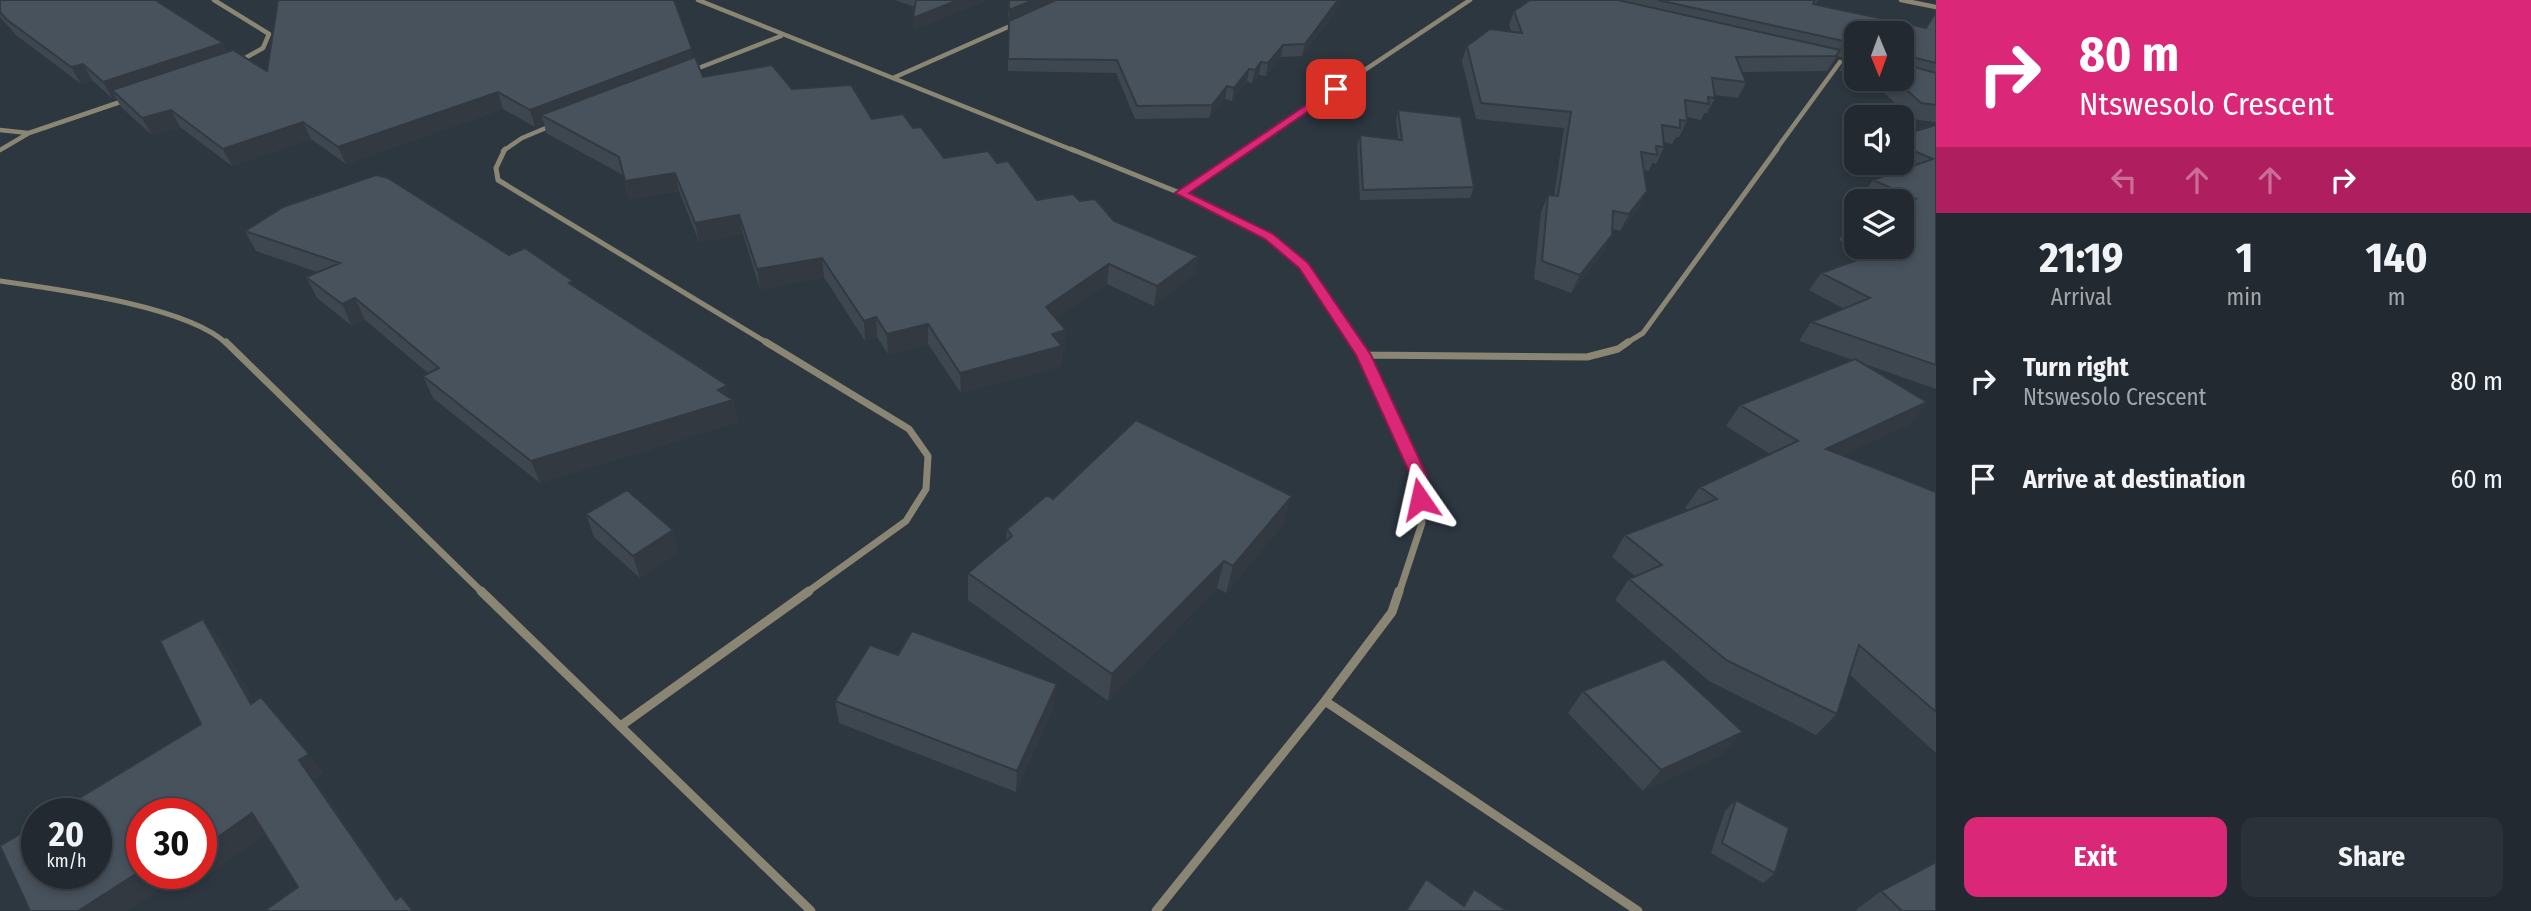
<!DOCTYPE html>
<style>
:root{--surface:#222930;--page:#2a3138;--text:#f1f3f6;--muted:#a2a6ab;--line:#3f454c;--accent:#db2777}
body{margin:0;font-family:"Fira Sans Condensed",sans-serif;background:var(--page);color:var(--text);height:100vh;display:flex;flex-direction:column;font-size:26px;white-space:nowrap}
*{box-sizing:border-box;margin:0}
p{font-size:23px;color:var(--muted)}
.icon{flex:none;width:38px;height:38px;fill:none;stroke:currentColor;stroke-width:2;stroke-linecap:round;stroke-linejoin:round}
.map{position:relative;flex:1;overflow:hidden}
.side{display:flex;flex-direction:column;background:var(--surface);width:595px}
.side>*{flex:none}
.guide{background:#db2777;color:#fff;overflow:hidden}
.needle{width:46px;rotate:179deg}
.fabs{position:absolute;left:1844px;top:21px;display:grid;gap:14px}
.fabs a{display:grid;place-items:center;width:70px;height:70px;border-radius:14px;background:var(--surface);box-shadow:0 4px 10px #0003,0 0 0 2px var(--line);font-size:35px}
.speed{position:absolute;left:21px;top:798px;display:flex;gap:14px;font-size:35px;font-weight:700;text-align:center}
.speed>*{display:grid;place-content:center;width:91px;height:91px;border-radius:50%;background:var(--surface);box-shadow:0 4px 10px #0003,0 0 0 2px var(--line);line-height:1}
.speed small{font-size:18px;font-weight:400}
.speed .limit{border:10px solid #d22;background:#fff;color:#111}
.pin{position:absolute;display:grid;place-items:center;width:60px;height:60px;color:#fff;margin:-30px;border-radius:14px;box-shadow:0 4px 10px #0006}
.me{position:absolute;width:77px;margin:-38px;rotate:349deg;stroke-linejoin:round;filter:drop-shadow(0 0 5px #0008)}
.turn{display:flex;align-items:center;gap:24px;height:147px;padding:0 28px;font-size:32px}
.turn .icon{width:91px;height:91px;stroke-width:2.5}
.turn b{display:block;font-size:49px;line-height:60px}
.lanes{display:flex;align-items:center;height:66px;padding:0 28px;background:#0003;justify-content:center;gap:35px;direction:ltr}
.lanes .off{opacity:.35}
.eta{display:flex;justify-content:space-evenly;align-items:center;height:119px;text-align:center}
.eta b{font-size:42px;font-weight:700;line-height:49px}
.button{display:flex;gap:14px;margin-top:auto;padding:14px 28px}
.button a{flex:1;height:80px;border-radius:14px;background:var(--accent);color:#fff;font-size:28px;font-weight:700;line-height:80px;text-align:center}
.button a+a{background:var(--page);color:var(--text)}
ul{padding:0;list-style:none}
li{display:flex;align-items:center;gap:21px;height:98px;padding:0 28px}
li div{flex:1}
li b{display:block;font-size:26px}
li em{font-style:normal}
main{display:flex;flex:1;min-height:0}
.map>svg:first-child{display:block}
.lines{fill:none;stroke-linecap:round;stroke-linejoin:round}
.minor-far3{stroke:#8b8674;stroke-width:4.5}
.minor-far2{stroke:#8b8674;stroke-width:5}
.minor-far1{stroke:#8b8674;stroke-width:7}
.minor{stroke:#8b8674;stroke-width:9}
.wall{fill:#3e474f}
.shaded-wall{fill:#323940}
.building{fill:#48525c;stroke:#323940;stroke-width:2}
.route{fill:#db2777;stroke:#8e194d;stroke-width:2}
</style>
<main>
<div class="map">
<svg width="1936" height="911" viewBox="0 0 1936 911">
<rect width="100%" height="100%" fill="#2d3740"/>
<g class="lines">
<path class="minor-far3" d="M214,0L269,34L263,48L240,61
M698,0L1075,151
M1901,0L1936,7
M691,71L781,36
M893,78L1017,23
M0,130L28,133
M0,150L29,133L126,100
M503,151L522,138L553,125
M1243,151L1470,0
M1775,151L1840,62"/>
<path class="minor-far2" d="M505,149L496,168L498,180L769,344
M1071,149L1180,193L1269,237L1304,266L1356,344
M1180,193L1246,149
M0,281C56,289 188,306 227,344
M1625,344L1643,333L1777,149"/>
<path class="minor-far1" d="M226,342L483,593
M766,342L909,429L928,456L926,489L906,521L806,593
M1355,342L1419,476L1422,523L1399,593
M1363,355L1587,357L1618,349L1628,342"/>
<path class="minor" d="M481,591L811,911
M1325,701L1638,911
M622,725L809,591
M1156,911L1325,701L1392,612L1399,591"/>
</g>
<path class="wall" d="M0,0L223,43L227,52L267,71L693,58L703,77L792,89L872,119L913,128L944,158L997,163L1037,200L1080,201L1114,221L1198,256L1194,275L1154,306L1107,284L1056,318L1065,350L1062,351L1061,366L961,393L928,344L888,354L877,337L865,341L824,277L760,289L743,234L699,242L679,191L629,199L623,175L546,133L544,123L535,127L503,109L346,164L311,139L232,166L180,127L152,135L121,107L116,98L113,99L93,81L81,84L16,35L0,17Z
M895,0H987L913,30V18L915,7Z
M1008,0H1340L1339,7L1302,56L1281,57L1266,76L1259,75L1252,83L1247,82L1232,101L1225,99L1209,118L1135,119L1116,73L1008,71Z
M1530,0H1818L1815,4L1926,28L1936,12V122L1911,119L1870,79H1902L1857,33V71H1839L1846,59L1837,56L1827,71L1742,72L1746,82L1738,98L1715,95V98L1707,113H1704L1701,120L1687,117V121L1679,137H1676L1672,144L1663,142L1664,147L1656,164L1652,163L1649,171L1644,170L1639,208L1620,231L1612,229L1604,252L1571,293L1534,279L1541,212L1548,195L1554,196L1564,128L1476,119L1462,61L1467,46L1511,31L1509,25L1514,11Z
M1398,110L1474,187L1470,198L1360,200L1357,146L1360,135L1398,139L1396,120Z
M1936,125V389L1859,362L1927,402L1910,424L1842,455L1936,492V753L1850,675L1837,714L1816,735L1709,681L1615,600L1629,579L1635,576L1612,557L1625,535L1688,510L1685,508L1700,487L1770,454L1726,426L1740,405L1853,360L1799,341L1811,322L1844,309L1809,290L1821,273L1870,255L1839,240L1850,223L1857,220V247H1902V201H1872L1862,196L1873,180L1905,168L1892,163H1902V135Z
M245,231L509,255L575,286L733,400L738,422L540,483L433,398L423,376L428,373L365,320L352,326L317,298L306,277L317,272L256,251Z
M1053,499L1284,523L1226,593L1217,588L1108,701L968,600V573L1006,542L1007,529Z
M586,514L679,552L640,578L594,537Z
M1583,691L1723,754L1643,791L1568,713Z
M835,701L1054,705L1016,792L839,723Z
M1736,800L1775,873L1763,883L1711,853L1725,811Z
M1881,891L1936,911H1857L1856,910Z"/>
<path class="shaded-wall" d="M958,0H987L913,30V18Z
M1034,0H1062L1008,22L1009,10Z
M1338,0H1340L1339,7L1302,56L1305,44Z
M223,43L231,59L112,90L116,98L113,99L103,82Z
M1283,45L1281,57L1266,76L1268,63Z
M692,49L695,65L541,115L544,123L535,127L530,110Z
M1261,62L1259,75L1252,83L1255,70Z
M83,64L93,81L81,84L71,67Z
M1249,69L1247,82L1232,101L1234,88Z
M1227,86L1225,99L1209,118L1212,105Z
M498,92L503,109L346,164L338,147Z
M171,110L180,127L152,135L142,118Z
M303,122L311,139L232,166L223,149Z
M675,173L679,191L629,199L625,181Z
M1647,191L1639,208L1620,231L1629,214Z
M739,215L743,234L699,242L695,223Z
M1612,235L1604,252L1571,293L1580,275Z
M1198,256L1194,275L1154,306L1157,286Z
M822,258L824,277L760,289L757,269Z
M1109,264L1107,284L1045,326L1046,307Z
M355,298L365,320L352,326L342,304Z
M876,317L877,337L865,341L864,321Z
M928,324V344L888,354L887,334Z
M1066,330L1065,350L1062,351L1061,366L961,393L960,373L1052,334Z
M727,385L730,401L733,400L738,422L540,483L531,461L718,390Z
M1927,402L1910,424L1810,470L1826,449Z
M1292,496L1284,523L1226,593L1233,566Z
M673,530L679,552L640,578L633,556Z
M1224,561L1217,588L1108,701L1112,674Z
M203,619L219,639L267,723L251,704Z
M1057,684L1054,705L1016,792L1017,771Z
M1743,732L1723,754L1643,791L1661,770Z
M309,754L324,773L315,779L406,911L396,900L299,760Z
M252,813L270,832L191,887L179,877L127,911H78L142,870V873H201V849Z"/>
<path class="building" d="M0,0H155L223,43L103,82L83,64L71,67L6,19L0,12Z
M278,0H674L692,49L530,110L498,92L338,147L303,122L223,149L171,110L142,118L112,90L233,50L267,71Z
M916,0H958L913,18Z
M1009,0H1034L1009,10Z
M1056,0H1338L1305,44L1283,45L1268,63L1261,62L1255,70L1249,69L1234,88L1227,86L1212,105L1137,106L1117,60L1008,59L1009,21Z
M1530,0H1618L1840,50L1836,56L1736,57L1746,82L1712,78L1715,98L1708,97L1709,104L1685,100L1687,121L1680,120V128L1662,125L1664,147L1656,146L1657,155L1641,152L1647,191L1629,214L1613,211L1612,235L1580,275L1542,261L1548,195L1558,196L1571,112L1481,103L1467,46L1490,29L1522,33L1514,11Z
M1658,0H1815L1813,4L1926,28L1936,12V63L1912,57L1907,61L1910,66L1936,73V105L1921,103L1895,79H1902V33H1857V44Z
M1851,52L1857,53V56H1848Z
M695,57L703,77L772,65L792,89L851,85L872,119L903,114L913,128L921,127L944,158L988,151L997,163L1008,161L1037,200L1073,194L1080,201L1095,199L1114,221L1198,256L1157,286L1109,264L1046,307L1066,330L1052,334L1062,346L960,373L928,324L887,334L876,317L864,321L822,258L757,269L739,215L695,223L675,173L625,181L619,157L541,115Z
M1398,110L1461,117L1474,187L1363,190L1360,135L1402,140Z
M1936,125V365L1811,322L1870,298L1821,273L1894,247H1902V204L1916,199L1873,180L1933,159L1902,146V135Z
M376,175L388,178L509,255L525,248L573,281L569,283L727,385L718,390L733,400L531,461L423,376L439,368L355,298L342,304L306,277L340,263L245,231L283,207Z
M1857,220V226L1850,223Z
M1855,359L1927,402L1826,449L1936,492V712L1859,645L1837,714L1726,660L1629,579L1662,565L1625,535L1717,499L1700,487L1798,441L1740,405Z
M1136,420L1292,496L1233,566L1224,561L1112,674L968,573L1012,536L1007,529L1047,495L1053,499Z
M627,490L673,530L633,556L586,514Z
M203,619L251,704L261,697L309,754L299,760L396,900L401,896L413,911H264L298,887L252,813L201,849V814H142V870L78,911H30L0,846L37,824V873H96V814H53L201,724L160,641Z
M912,631L1057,684L1017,771L835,701L870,645L898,655Z
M1664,659L1743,732L1661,770L1583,691Z
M1736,800L1789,828L1775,873L1722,843Z
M1936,862V911H1902L1881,891Z
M1426,879L1464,906L1474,889L1507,911H1406Z"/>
<path class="route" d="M1333,87L1341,89L1189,193L1273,234L1308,263L1371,355L1427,476L1429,499L1420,505L1412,499L1411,476L1356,355L1299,268L1265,239L1175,193Z"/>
</svg>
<div class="fabs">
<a><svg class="needle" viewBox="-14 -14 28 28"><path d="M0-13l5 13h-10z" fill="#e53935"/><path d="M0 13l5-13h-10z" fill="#a2a6ab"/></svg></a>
<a><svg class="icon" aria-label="sound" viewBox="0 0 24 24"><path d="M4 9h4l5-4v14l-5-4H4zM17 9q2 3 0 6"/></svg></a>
<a><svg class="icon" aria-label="layers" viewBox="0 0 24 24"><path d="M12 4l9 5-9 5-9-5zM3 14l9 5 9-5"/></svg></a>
</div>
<div class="speed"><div>20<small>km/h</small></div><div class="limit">30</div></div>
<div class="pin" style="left:1336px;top:89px;background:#d93025"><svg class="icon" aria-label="arrive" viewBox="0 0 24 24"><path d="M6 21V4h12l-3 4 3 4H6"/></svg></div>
<svg class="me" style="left:1420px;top:499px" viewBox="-20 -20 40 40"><path d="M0-17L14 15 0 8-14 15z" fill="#db2777" stroke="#fff" stroke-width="4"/></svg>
</div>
<section class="side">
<div class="guide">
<div class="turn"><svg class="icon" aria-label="right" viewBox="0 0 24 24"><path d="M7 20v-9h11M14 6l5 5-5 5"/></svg><div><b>80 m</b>Ntswesolo Crescent</div></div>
<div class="lanes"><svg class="icon off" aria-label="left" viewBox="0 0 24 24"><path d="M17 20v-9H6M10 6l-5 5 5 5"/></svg><svg class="icon off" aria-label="ahead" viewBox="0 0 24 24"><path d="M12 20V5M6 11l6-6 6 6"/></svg><svg class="icon off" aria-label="ahead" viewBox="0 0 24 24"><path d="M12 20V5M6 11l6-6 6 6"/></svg><svg class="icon" aria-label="right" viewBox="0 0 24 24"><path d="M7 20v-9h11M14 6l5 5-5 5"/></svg></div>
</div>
<div class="eta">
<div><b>21:19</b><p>Arrival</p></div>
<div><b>1</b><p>min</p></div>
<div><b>140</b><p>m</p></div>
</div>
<ul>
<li><svg class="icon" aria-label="right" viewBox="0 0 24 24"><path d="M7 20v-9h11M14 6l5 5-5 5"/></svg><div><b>Turn right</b><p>Ntswesolo Crescent</p></div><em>80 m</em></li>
<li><svg class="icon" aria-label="arrive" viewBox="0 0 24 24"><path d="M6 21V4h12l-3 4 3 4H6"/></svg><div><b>Arrive at destination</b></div><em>60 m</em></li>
</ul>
<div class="button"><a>Exit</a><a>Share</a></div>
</section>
</main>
